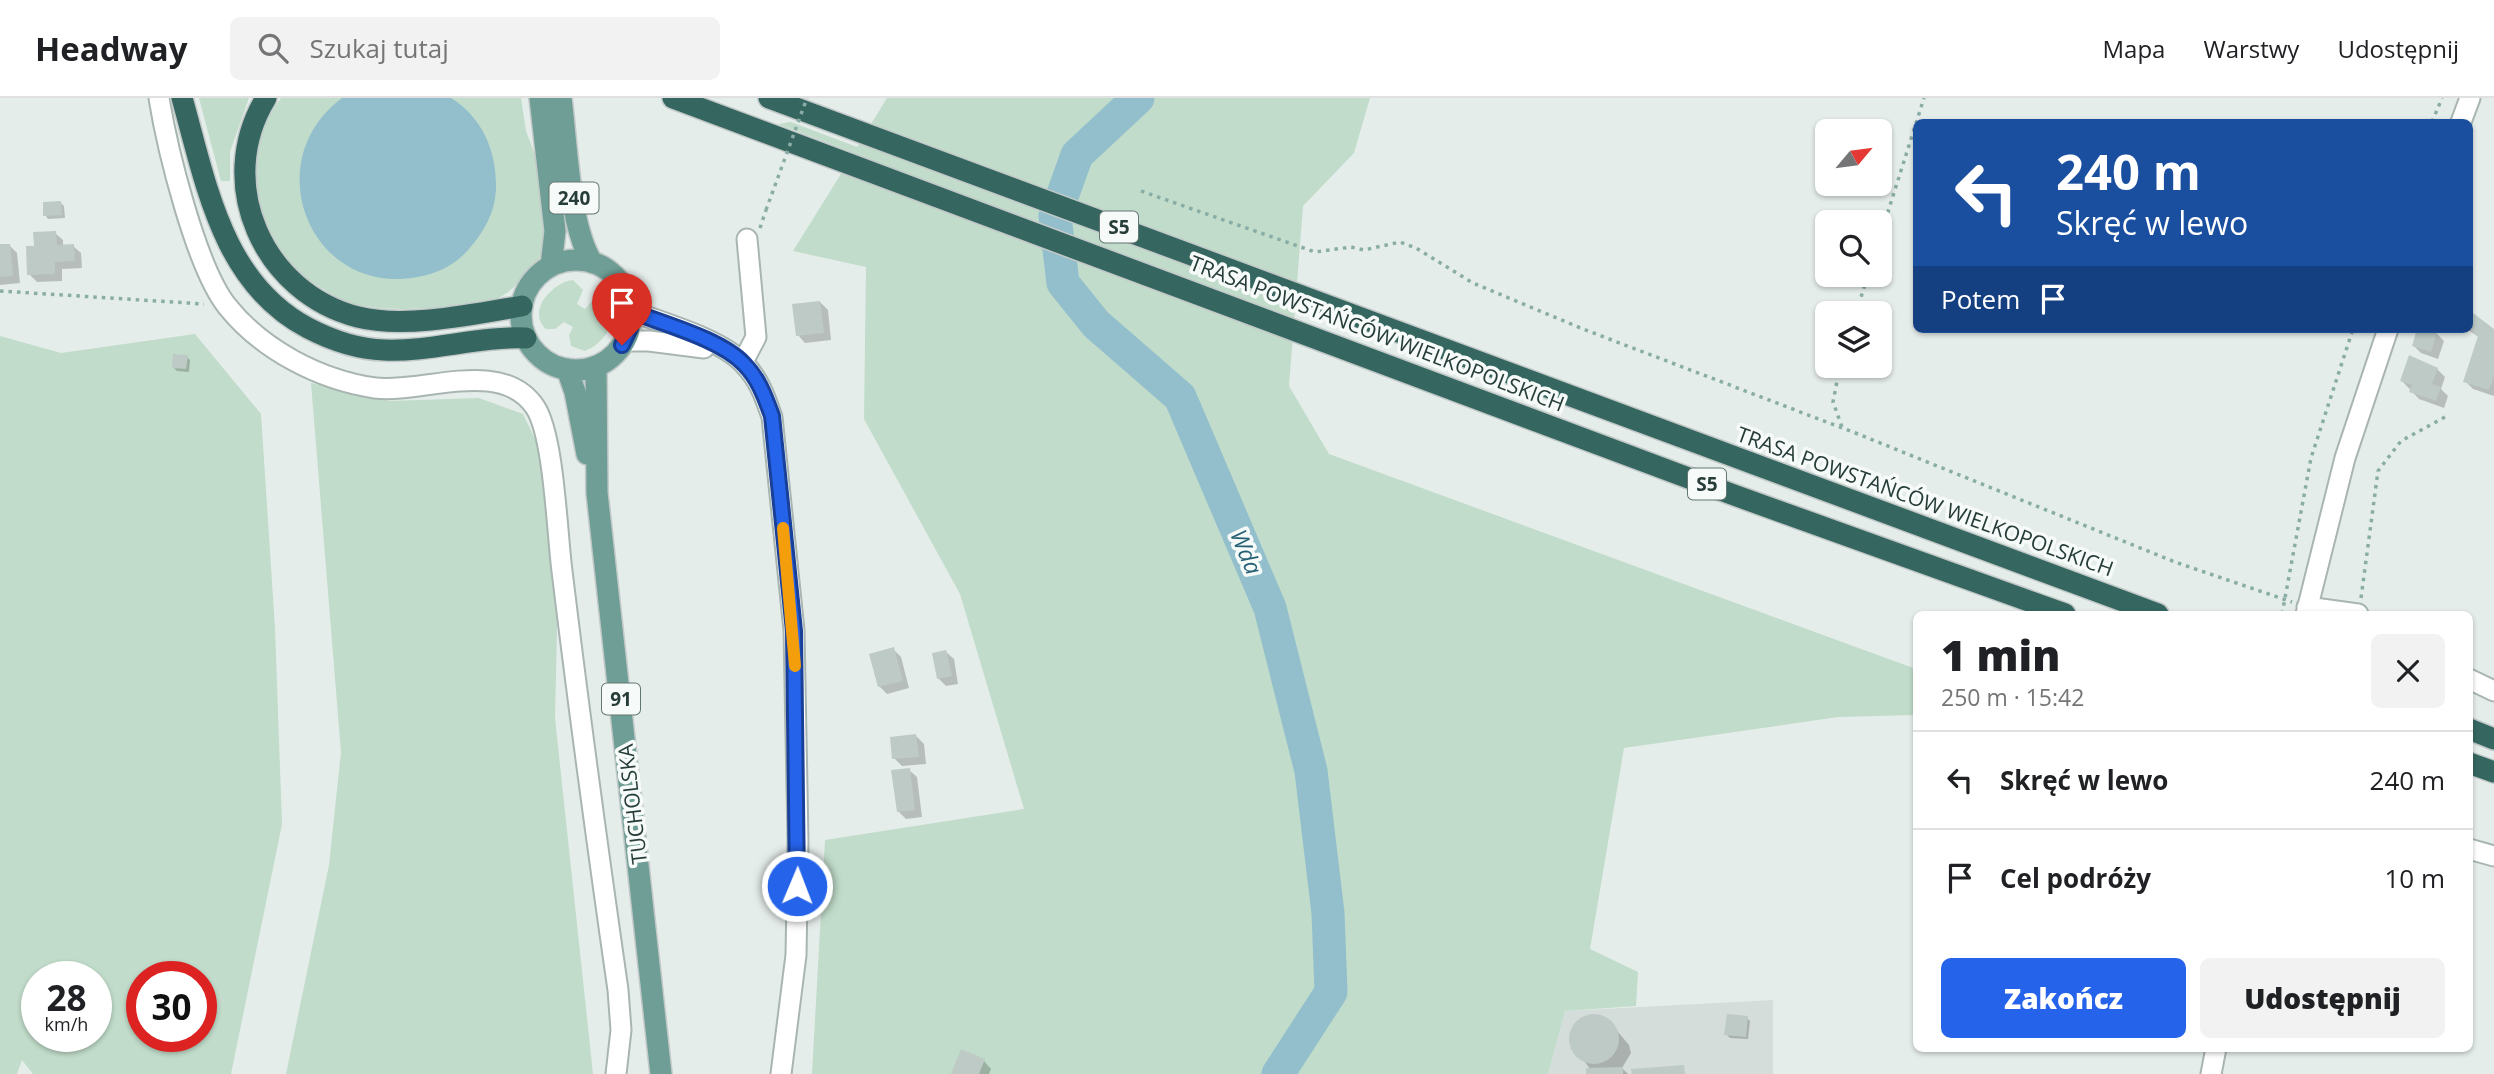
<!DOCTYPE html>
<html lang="pl">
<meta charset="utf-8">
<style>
:root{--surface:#fff;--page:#f2f2f2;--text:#202124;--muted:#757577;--line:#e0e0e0;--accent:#2563eb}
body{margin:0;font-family:"Open Sans",sans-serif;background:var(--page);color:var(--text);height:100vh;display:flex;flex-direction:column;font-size:26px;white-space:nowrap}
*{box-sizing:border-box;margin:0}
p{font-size:23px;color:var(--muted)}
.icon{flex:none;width:38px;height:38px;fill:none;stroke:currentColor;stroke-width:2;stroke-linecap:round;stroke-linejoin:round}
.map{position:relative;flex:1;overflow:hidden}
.side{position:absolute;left:1913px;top:513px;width:560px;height:441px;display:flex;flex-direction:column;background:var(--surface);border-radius:10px;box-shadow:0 2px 5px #0004}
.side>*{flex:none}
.hud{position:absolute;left:1913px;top:21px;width:560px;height:214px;border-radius:10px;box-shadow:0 2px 5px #0004;background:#1a4fa0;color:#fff;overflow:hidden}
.needle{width:46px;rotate:61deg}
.tools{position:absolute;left:1815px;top:21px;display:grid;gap:14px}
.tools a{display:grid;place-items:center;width:77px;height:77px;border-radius:10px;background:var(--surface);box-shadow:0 2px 5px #0004;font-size:35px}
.speed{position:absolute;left:21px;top:863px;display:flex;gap:14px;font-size:35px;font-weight:700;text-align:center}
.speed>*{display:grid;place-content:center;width:91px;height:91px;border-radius:50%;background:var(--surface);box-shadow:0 2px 5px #0004;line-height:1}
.speed small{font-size:18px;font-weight:400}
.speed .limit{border:10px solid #d22;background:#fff;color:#111}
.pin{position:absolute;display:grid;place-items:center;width:60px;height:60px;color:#fff;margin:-72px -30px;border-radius:50% 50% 50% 0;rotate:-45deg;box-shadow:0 0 7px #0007}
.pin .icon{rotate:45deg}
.me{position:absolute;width:77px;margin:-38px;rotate:1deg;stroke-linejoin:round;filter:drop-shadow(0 0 5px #0008)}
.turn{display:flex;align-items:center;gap:24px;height:147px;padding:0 28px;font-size:32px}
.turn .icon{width:91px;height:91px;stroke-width:2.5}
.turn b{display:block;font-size:49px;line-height:60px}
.then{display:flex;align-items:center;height:66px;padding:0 28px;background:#0003;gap:14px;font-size:26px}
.round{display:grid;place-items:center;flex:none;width:74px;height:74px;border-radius:10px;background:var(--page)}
.headline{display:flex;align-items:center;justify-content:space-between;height:119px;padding:0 28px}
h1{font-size:42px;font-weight:800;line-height:52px}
.cta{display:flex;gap:14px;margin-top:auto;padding:14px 28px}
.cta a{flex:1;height:80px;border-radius:10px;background:var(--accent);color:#fff;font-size:28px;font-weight:800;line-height:80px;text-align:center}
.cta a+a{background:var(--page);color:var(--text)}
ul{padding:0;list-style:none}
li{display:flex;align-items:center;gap:21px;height:98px;padding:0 28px;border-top:2px solid var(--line)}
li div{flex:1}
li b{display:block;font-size:26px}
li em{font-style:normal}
header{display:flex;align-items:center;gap:42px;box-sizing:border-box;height:98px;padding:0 35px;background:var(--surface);border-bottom:2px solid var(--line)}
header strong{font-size:33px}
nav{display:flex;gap:38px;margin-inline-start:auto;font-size:24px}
.search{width:490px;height:63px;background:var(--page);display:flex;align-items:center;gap:18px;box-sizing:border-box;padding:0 24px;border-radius:10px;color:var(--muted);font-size:26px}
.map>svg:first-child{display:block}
.built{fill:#d4ddd9}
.green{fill:#c1dcca;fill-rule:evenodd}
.water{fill:#93bfcc}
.shadow{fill:#0003}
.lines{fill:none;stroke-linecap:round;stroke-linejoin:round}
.river{stroke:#93bfcc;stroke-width:33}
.building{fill:#becac6}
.minor-casing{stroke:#a8b5b1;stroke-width:23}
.major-casing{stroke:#c2c9c8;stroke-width:24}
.highway-casing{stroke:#c2c9c8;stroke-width:24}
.path{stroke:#89ada5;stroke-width:3.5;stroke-dasharray:3.5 5;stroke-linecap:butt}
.minor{stroke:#fff;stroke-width:19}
.major{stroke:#6e9e95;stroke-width:21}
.highway{stroke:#356760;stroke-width:21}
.path-bridge{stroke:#89ada5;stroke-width:3.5;stroke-dasharray:3.5 5;stroke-linecap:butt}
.route-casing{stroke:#184099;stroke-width:18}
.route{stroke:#2563eb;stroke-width:12}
.slow{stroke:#f59e0b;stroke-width:12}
.labels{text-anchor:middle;stroke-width:7;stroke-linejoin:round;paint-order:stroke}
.shield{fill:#f6faf8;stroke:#647672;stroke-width:2}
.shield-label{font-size:19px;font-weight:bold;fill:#263d39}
.street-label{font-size:21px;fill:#263d39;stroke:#f6faf8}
.water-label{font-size:23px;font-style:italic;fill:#256174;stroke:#f6faf8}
</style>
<header>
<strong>Headway</strong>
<div class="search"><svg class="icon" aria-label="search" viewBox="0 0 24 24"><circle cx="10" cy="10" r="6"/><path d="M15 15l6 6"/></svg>Szukaj tutaj</div>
<nav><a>Mapa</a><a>Warstwy</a><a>Udostępnij</a></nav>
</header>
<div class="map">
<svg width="2494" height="976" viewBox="0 0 2494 976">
<rect width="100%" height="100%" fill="#e5edea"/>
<path class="built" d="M1773,902V976H1548L1565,913Z"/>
<path class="green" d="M199,0H249L230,54V83H221Z
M281,0H521L526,33L538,65L545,154C533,167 517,191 500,199C483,208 456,209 437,210C406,211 378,213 347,204C338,201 328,194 320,189C254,149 233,62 281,0Z
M887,0H1370L1354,55L1303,108L1289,288L1329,356L1916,571V617L1838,619L1624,650L1590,851L1638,874L1636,908L1565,913L1548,976H812L825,742L1024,711L960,496L864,321L866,169L793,153L854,55L778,26L791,24L857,49Z
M573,182L583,192L577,206L585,211L594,201L603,198C624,216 606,245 585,253L571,248L569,237L573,229L564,224L555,231H546C526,213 553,184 573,182Z
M195,236L261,316L275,530L282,726L231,976H33L22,962L17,976H0V238L61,255ZM37,878H96V938H37ZM142,878H201V938H142Z
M311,285L389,303L479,300L523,316L544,360L558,488L555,620L593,976H286L329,767L341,654Z"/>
<path class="water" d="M342,0H451C483,20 497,54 496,91C495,115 484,134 468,152C455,167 437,176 417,179C311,199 256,64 342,0Z"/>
<path class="shadow" d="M61,105L64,108L65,120L48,121L45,117Z
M55,135L63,142V148H73L81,155L82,170L62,171V183L37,184L29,176L36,150Z
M9,147L17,155L20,185L0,187V148Z
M820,204L828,212L831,242L805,245L798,237Z
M2419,231L2436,235L2444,243L2438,261L2421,255L2414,248Z
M2467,231L2494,233V298L2473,291L2465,283L2480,240Z
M187,259L190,262L189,274L177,273L174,270Z
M2437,271L2445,279L2441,291L2448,298L2444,310L2419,301L2402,283Z
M893,551L901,559L909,590L887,596L879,588Z
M946,554L954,561L958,586L946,588L938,580Z
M916,638L924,646L926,666L902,668L894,660Z
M909,672L917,679L922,719L906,721L898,713Z
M1592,917L1607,921L1629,947L1631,955L1622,970L1628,976H1588L1591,972L1570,945L1573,929Z
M1747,920L1750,923L1748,941L1730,940L1726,936Z
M984,963L991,971L989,976H954Z"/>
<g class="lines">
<path class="river" d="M1138,0L1077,57L1055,118L1063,185L1096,226L1180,299L1270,510L1311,673L1328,815L1331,894L1278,976"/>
</g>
<path class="building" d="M61,103L62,117L43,118V104Z
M56,133L57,147L74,146L75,163L55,164V176L27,177L26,148H34L33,134Z
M0,146H10L13,178L0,179Z
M820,203L824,235L796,238L792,206Z
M2469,212L2494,231V278L2489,292L2463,284L2478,238L2469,231Z
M2417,231L2437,234L2431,254L2412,248Z
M173,256L188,257L186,271L172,270Z
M2409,257L2438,270L2432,286L2441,289L2436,303L2409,294L2412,287L2400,283Z
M894,549L903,583L878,589L869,556Z
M946,552L952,578L937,581L932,555Z
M916,636L919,659L892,661L890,639Z
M910,670L915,712L897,714L891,672Z
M1569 941a25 25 0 1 1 50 0a25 25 0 1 1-50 0Z
M1727,916L1748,918L1746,939L1724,937Z
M961,951L985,961L979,976H951Z
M1684,967L1685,976H1632L1631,971Z
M1623,969V976H1586V970Z"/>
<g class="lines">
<defs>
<path id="minor" d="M159,0C167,50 196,169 227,208C262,252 320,282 375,290C423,296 501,259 535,309C554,337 557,435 562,473C579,613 598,753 618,892L621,932L616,976
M2461,24L2470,0
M631,213C663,225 721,241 744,266C759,281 765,299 772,319L794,532L798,743L796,857L781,976
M624,243H649L704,250
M743,264L756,239L747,141
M2307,509L2358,516
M2306,516L2345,360L2388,231
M2469,581L2494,593
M2469,751L2494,758
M2211,976L2216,950"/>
<path id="major" d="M540,0L555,133L551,168
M561,0C567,45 569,128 592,164
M521 217a55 55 0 1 1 110 0a55 55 0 1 1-110 0Z
M596,268L597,395L661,976
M567,271L575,294L587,356"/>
<path id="highway" d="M182,0C206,85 222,185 308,230C331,242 356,251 384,252C431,254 479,238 526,240
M266,0C214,85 263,195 358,219C405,231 475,216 522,208
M673,0L1734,397L2065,516
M769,0L2158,516
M2469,631L2494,641
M2469,665L2494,674"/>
</defs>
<use href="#minor" class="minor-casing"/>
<use href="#major" class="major-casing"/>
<use href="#highway" class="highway-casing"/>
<path class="path" d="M2432,24L2442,0
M1141,93L1315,154L1351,149L1364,152L1400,144L1416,150L1473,185L1583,231L1858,336L2175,464L2292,504
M760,130L766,112
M1880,139L1924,0
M0,193L204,206
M1856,215L1868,177
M1840,268L1833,304L1842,329
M2361,500L2378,373L2401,343L2445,319
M2282,516L2311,360L2353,231"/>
<use href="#minor" class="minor"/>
<use href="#major" class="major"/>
<use href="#highway" class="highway"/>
<path class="path-bridge" d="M766,112L807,0"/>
</g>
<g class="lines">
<defs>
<path id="route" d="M622,247L630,230L631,213C663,226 721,241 744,266C759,281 765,299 772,318L794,533L797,788"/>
</defs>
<use href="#route" class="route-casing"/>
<use href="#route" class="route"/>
<path class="slow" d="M783,430L795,568"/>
</g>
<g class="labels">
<g class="shield">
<rect x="549.5" y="84.5" width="49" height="31" rx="5"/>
<rect x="1100" y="113.5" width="38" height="31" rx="5"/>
<rect x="1688" y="370.5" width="38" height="31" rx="5"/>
<rect x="602" y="585.5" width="38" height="31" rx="5"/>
</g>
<g class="shield-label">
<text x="574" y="107">240</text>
<text x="1119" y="136">S5</text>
<text x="1707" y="393">S5</text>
<text x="621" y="608">91</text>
</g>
<g class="street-label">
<text transform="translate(1377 236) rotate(21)" y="7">TRASA POWSTAŃCÓW WIELKOPOLSKICH</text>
<text transform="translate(1925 404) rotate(20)" y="7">TRASA POWSTAŃCÓW WIELKOPOLSKICH</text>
<text transform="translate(633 706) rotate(-97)" y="7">TUCHOLSKA</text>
</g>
<g class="water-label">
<text transform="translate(1246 454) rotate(67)" y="8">Wda</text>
</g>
</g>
</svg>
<div class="tools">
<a><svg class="needle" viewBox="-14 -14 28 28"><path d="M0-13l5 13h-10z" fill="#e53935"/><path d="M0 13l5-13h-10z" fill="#757577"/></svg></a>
<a><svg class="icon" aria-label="search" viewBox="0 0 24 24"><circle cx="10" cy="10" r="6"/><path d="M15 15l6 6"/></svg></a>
<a><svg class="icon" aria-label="layers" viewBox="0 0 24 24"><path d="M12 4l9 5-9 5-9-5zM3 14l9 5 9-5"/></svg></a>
</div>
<div class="speed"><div>28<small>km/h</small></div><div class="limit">30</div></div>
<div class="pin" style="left:622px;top:247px;background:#d93025"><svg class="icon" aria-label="arrive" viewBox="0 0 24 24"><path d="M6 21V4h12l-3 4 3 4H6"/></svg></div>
<svg class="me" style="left:797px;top:788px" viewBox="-20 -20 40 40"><circle r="17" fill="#2563eb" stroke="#fff" stroke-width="3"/><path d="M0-11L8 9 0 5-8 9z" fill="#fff"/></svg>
<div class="hud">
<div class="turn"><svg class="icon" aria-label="left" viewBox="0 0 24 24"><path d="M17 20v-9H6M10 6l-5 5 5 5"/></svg><div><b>240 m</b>Skręć w lewo</div></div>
<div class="then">Potem<svg class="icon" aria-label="arrive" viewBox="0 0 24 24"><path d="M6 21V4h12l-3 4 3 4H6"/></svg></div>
</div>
<section class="side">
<div class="headline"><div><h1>1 min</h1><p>250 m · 15:42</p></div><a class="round"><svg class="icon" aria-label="close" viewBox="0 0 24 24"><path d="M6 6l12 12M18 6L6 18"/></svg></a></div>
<ul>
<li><svg class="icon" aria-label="left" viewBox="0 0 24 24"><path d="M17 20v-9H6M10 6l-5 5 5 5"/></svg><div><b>Skręć w lewo</b></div><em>240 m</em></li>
<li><svg class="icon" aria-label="arrive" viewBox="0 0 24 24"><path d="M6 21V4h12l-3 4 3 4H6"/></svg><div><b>Cel podróży</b></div><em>10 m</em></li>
</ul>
<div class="cta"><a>Zakończ</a><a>Udostępnij</a></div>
</section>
</div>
